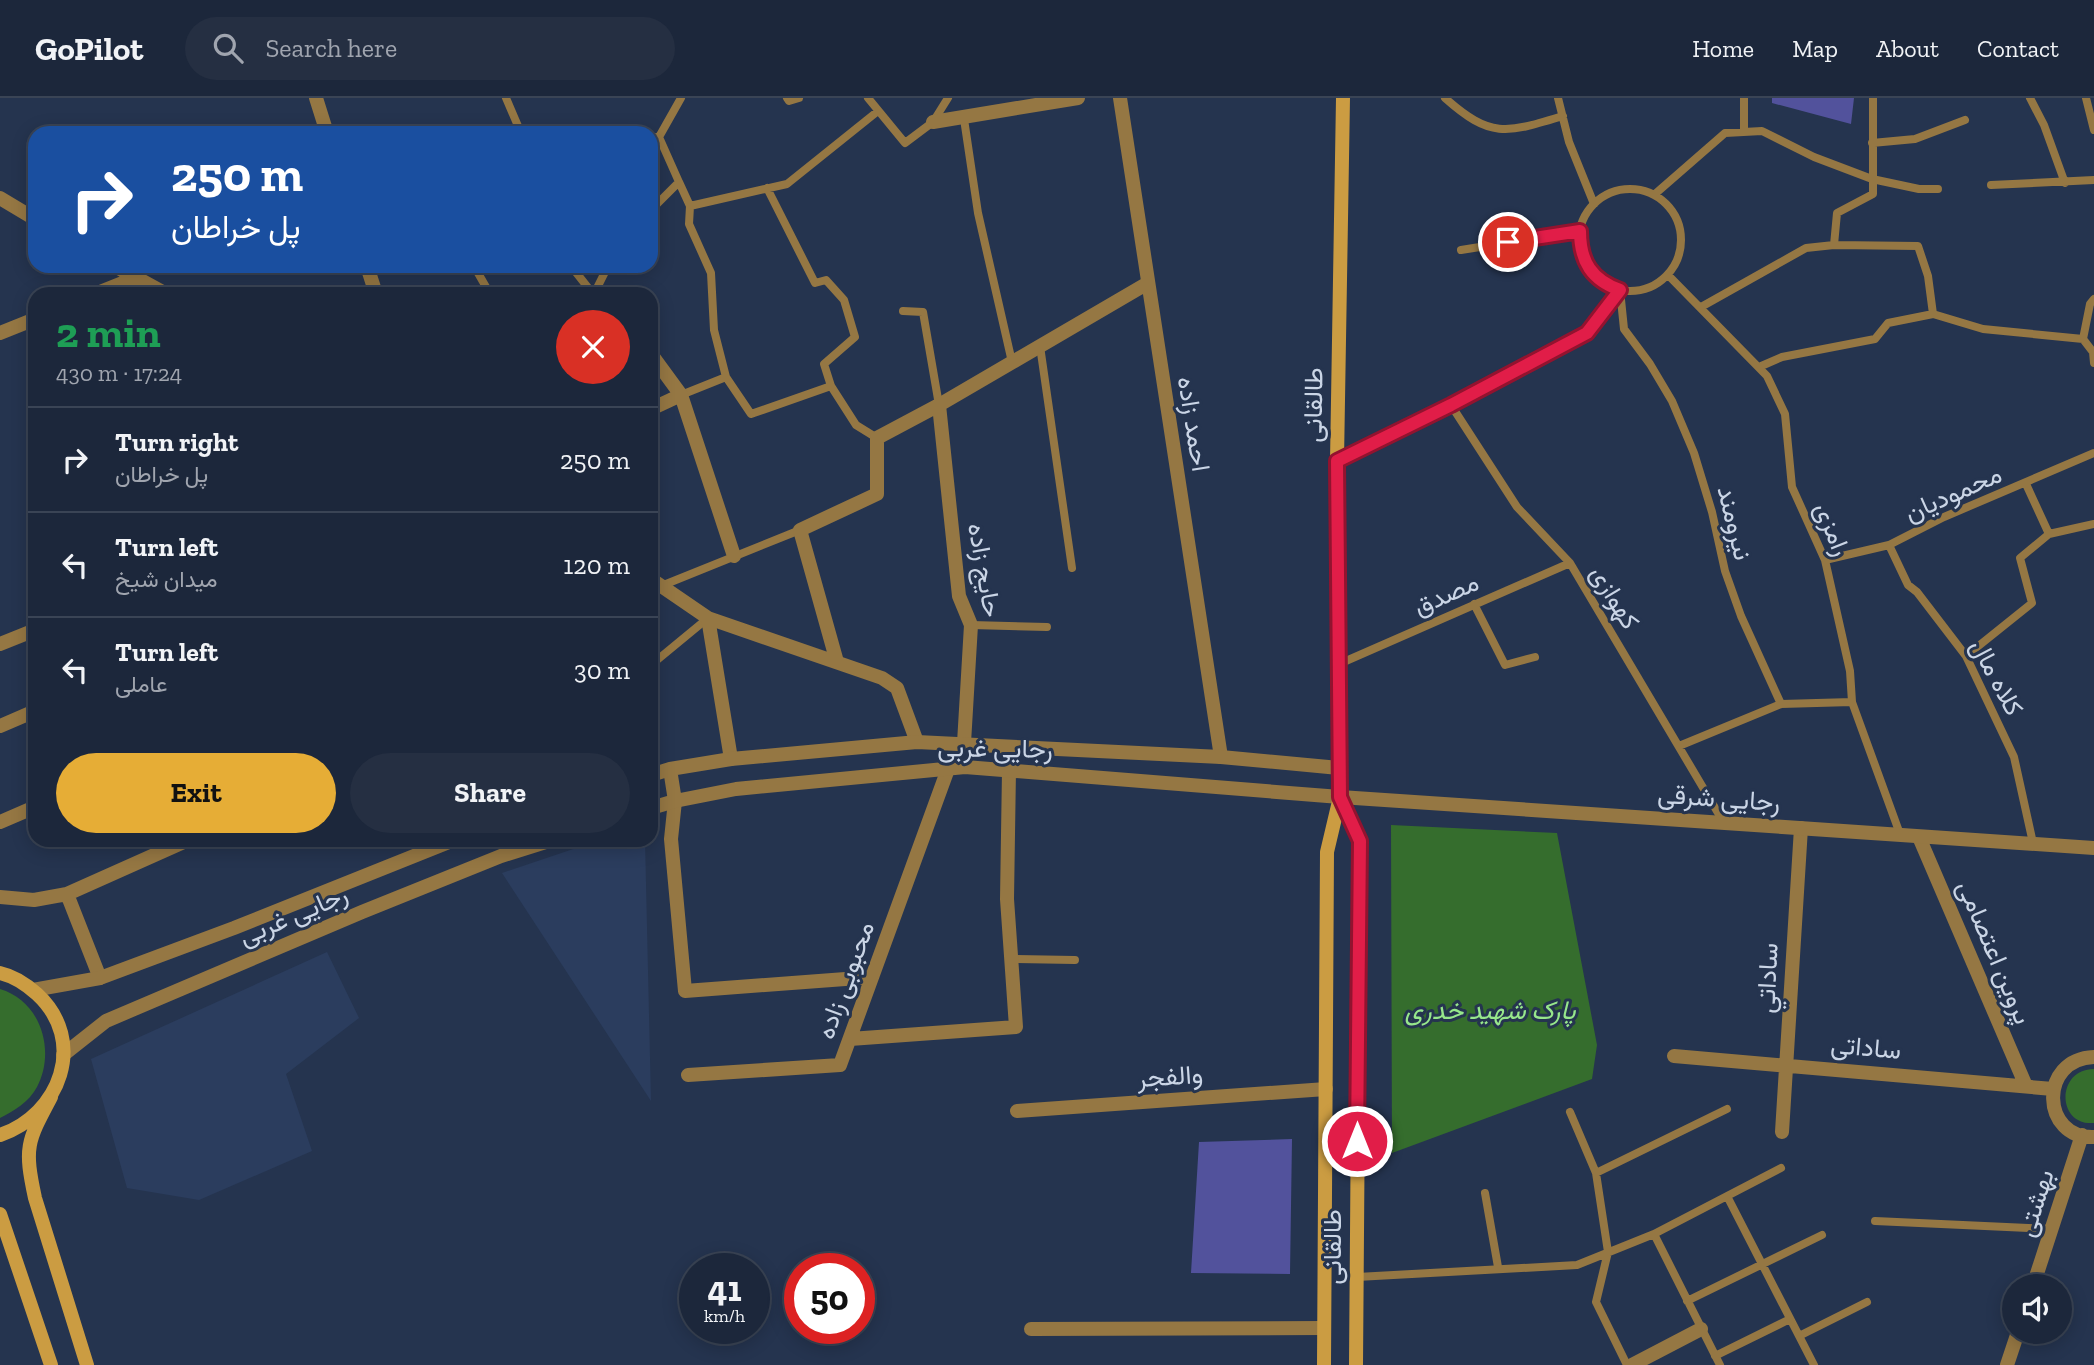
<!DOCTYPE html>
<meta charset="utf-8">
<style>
:root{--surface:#1c273b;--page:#252f42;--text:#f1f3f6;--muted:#a0a5af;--line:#3a4455;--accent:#e6ad36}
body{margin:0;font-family:"Zilla Slab",Vazirmatn,serif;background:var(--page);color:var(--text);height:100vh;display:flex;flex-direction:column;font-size:26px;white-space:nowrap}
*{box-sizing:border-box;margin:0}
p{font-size:23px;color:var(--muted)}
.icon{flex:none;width:38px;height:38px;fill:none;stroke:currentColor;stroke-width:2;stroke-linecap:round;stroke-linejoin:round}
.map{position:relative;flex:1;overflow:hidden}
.drawer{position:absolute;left:28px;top:189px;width:630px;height:560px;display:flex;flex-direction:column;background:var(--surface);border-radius:21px;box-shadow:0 4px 18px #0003,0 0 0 2px var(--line)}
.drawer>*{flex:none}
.top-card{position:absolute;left:28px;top:28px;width:630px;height:147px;border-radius:21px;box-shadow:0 4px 18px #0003,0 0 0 2px var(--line);background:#1a4fa0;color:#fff;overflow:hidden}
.fabs{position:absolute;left:2002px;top:1176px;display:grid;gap:14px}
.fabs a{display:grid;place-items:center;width:70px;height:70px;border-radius:50%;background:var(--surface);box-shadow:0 4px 18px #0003,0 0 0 2px var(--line);font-size:35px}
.speed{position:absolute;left:679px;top:1155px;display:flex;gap:14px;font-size:35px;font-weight:700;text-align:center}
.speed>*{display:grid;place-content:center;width:91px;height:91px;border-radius:50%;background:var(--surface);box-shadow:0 4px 18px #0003,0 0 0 2px var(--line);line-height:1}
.speed small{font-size:18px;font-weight:400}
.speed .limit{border:10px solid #d22;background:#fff;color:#111}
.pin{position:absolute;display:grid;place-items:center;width:60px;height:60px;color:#fff;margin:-30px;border:4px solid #fff;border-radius:50%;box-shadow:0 2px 7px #0007}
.me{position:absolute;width:77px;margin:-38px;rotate:0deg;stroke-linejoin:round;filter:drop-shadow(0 0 5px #0008)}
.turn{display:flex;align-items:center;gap:24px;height:147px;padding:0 28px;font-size:32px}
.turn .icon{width:91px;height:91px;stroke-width:2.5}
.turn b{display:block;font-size:49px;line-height:60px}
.round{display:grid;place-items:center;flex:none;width:74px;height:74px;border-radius:37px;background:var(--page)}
.overview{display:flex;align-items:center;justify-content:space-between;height:119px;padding:0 28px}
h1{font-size:42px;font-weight:700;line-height:52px;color:#1e9e55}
.cta{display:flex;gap:14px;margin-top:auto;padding:14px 28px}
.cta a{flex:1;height:80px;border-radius:42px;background:var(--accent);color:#111;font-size:28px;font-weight:700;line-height:80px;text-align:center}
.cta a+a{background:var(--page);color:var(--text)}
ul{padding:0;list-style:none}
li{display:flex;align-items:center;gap:21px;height:105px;padding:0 28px;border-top:2px solid var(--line)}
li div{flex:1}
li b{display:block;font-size:26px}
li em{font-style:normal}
header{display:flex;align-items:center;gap:42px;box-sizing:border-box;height:98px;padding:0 35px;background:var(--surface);border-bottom:2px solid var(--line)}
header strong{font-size:33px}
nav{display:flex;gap:38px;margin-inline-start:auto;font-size:24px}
.search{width:490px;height:63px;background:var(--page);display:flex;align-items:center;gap:18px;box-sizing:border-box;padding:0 24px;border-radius:38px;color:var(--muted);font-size:26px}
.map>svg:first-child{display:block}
.built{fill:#2b3d5e}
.green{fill:#356d2d}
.building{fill:#52529c}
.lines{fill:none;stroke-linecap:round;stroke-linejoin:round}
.service{stroke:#957743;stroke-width:8}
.minor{stroke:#957743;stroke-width:14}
.tertiary{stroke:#957743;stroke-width:14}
.secondary{stroke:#cb9c42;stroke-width:14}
.route-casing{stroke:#92132f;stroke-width:18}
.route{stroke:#e11d48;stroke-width:12}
.labels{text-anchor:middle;stroke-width:6;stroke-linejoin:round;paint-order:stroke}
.street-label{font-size:26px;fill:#cad5e6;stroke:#25344f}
.park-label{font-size:26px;font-style:italic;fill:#97e78b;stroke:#25344f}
</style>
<header>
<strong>GoPilot</strong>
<div class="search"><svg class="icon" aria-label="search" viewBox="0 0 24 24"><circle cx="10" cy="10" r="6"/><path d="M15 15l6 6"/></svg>Search here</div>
<nav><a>Home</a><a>Map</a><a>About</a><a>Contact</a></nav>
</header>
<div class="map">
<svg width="2094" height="1267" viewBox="0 0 2094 1267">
<rect width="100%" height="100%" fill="#25344f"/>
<path class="built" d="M600,742H645L651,1003L502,775Z
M327,854L359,920L286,976L312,1053L199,1102L127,1090L91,961Z"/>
<path class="green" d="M1391,727L1557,735L1597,947L1592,981L1392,1055Z
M0,891C41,903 56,953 37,989C29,1004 14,1013 0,1020Z
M2094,971V1025C2056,1028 2056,971 2094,971Z"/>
<path class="building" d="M1772,0H1854L1851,26L1772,5Z
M1292,1041L1290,1176L1191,1175L1199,1044Z"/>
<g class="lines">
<path class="service" d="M506,0L521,35
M787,0L789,3L799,0
M868,0L905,45L933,24L948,0
M1445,0C1491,41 1507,35 1563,18
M1558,0L1569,44L1594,106
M1744,0V34
M2030,0L2044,27L2065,85
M2086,0L2094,32
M964,21L978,115L1012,264
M425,35L435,32
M571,35H614
M651,39H659L679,84
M659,39L681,0
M1872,45L1915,41L1965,22
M1991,87L2094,82
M1579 142a51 51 0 1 1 102 0a51 51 0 1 1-102 0Z
M1655,96L1725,35L1762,33L1814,59L1872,81L1919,91H1938
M690,108L689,126L711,175L714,232L726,279L751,316L831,288L824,266L855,239L844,202L826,182L815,185L767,90
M651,112L679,84L690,108L787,86L878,13
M1834,147L1918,148L1928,178L1933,216
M1461,152L1580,133
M474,168L490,196
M571,168L593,196
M1668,177L1767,278L1785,316L1792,389L1825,462L1850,573L1852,604L1900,736
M1620,192L1624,231L1650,266L1672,303L1694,355L1712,414L1725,473L1741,518L1781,606
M594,196L608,168
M1701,209L1806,150L1834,147L1837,115L1873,96V0
M903,213L923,214L939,307
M2083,241L2093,254L2094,265
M1040,248L1072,470
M1759,269L1782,259L1875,241L1888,225L1933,216L1983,231L2083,241L2090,206L2094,201
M831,288L856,327L877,340
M681,297L726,279
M1451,307L1517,409L1570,465L1724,725
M2026,386L2049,436
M1889,447L1908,487L1917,494L1966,558L2014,659L2033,745
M1825,462L1889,447L1944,419L2094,355
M661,488L800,432
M1474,506L1505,567L1535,559
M971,527L1047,529
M1966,558L2032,505L2020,460L2049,436L2094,426
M1339,566L1570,465
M651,567L708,520
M1679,648L1781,606L1852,604
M1011,861L1075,862
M1570,1014L1596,1075L1608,1154L1596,1204L1627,1267
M1596,1075L1727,1011
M1485,1095L1498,1169
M1727,1098L1814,1267
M1875,1123L2052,1131
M1654,1136L1781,1070
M1357,1179L1577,1167L1654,1136L1720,1267
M1687,1203L1822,1137
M1799,1238L1867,1204
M1715,1258L1790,1221"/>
<path class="minor" d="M316,0L327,35
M1120,0L1221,659
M933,24L1078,0
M0,100L35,121
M115,168L166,196
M367,168L376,196
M95,196L135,180
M0,235L35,221
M651,256L681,297L734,458
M939,307L959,498L971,527L964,645
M651,311L681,297
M1337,363L1451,307L1587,235L1620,192
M651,481L708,520L882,580L897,590L917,644
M708,520L731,661
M0,546L35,532
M837,564L800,432L877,396V340L939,307L1148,185
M0,628L35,613
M675,703L671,741L685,893L872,879
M0,724L35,709
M1919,739L2026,988
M67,796L100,880
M0,799L34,802L67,796L188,742
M850,941L1016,929L1007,801L1009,672
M1674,958L2053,991
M2094,959C2038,961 2041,1041 2094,1039
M688,977L840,967L948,671
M1017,1013L1326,991
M1782,1034L1801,730
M2033,1188L2082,1037
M1031,1231L1324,1230
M1632,1267L1701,1231
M2007,1267L2018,1234"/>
<path class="tertiary" d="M670,671L675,703
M651,677L670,671L731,661L917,644L1221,659L1339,670
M651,710L675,703L736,691L965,669L1340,699L2094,750
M33,892L100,880L234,830L454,742
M63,957L106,923L362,814L501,758L552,742"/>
<path class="secondary" d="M1340,699L1337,363L1343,0
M0,875C14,878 27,887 37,896C88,943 60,1017 0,1037
M51,999C27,1044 24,1049 35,1100L87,1267
M0,1116L51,1267
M1324,1267L1327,754L1340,699L1360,743L1356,1267"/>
</g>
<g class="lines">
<defs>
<path id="route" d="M1357,1043L1360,743L1340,699L1337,363L1451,307L1587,235L1620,192C1592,182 1580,164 1580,133L1508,144"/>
</defs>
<use href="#route" class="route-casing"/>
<use href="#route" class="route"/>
</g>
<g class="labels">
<g class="street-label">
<text transform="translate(1313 307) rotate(-89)" y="9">طالقانی</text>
<text transform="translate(1194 326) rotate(81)" y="9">احمد زاده</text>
<text transform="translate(1953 395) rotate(-24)" y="9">محمودیان</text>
<text transform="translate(1735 425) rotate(76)" y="9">نیرومند</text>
<text transform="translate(1833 431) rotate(68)" y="9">رامزی</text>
<text transform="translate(985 472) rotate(80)" y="9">حایج زاده</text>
<text transform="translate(1446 496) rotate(-24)" y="9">مصدق</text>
<text transform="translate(1615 499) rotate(59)" y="9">کهوازی</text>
<text transform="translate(1997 579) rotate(62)" y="9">کلاه مال</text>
<text transform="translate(995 650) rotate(1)" y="9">رجایی غربی</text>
<text transform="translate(1719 700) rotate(4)" y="9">رجایی شرقی</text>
<text transform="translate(293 817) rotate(-23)" y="9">رجایی غربی</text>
<text transform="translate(1995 854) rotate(67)" y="9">پروین اعتصامی</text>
<text transform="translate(1767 880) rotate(-87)" y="9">ساداتي</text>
<text transform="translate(845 882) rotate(-70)" y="9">محبوبی زاده</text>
<text transform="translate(1866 949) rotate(5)" y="9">ساداتی</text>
<text transform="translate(1170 978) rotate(-4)" y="9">والفجر</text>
<text transform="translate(2035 1105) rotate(-72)" y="9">بهشتی</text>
<text transform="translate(1332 1149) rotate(-90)" y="9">طالقانی</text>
</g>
<g class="park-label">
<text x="1490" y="921">پارک شهید خدری</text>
</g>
</g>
</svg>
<div class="fabs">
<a><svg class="icon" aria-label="sound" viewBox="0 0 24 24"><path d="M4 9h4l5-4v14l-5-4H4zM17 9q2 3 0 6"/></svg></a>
</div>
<div class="speed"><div>41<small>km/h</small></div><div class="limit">50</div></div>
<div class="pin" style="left:1508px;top:144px;background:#d93025"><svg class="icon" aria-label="arrive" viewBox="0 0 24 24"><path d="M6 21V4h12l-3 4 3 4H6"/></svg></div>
<svg class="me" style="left:1357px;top:1043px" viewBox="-20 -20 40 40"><circle r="17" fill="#e11d48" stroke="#fff" stroke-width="3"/><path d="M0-11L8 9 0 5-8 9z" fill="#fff"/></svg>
<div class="top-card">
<div class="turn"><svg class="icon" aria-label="right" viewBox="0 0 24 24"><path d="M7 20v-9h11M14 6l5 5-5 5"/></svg><div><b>250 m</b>پل خراطان</div></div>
</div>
<section class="drawer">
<div class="overview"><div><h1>2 min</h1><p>430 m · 17:24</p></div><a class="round" style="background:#d93025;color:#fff"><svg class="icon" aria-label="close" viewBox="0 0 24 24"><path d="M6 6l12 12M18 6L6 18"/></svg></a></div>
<ul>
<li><svg class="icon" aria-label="right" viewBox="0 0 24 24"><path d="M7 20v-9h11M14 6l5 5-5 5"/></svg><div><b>Turn right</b><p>پل خراطان</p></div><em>250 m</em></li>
<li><svg class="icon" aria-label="left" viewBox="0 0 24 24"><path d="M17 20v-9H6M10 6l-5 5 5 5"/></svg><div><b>Turn left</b><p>میدان شیخ</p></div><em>120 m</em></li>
<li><svg class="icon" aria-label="left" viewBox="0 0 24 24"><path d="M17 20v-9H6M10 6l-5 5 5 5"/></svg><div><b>Turn left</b><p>عاملی</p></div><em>30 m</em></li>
</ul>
<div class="cta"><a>Exit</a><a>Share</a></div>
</section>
</div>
